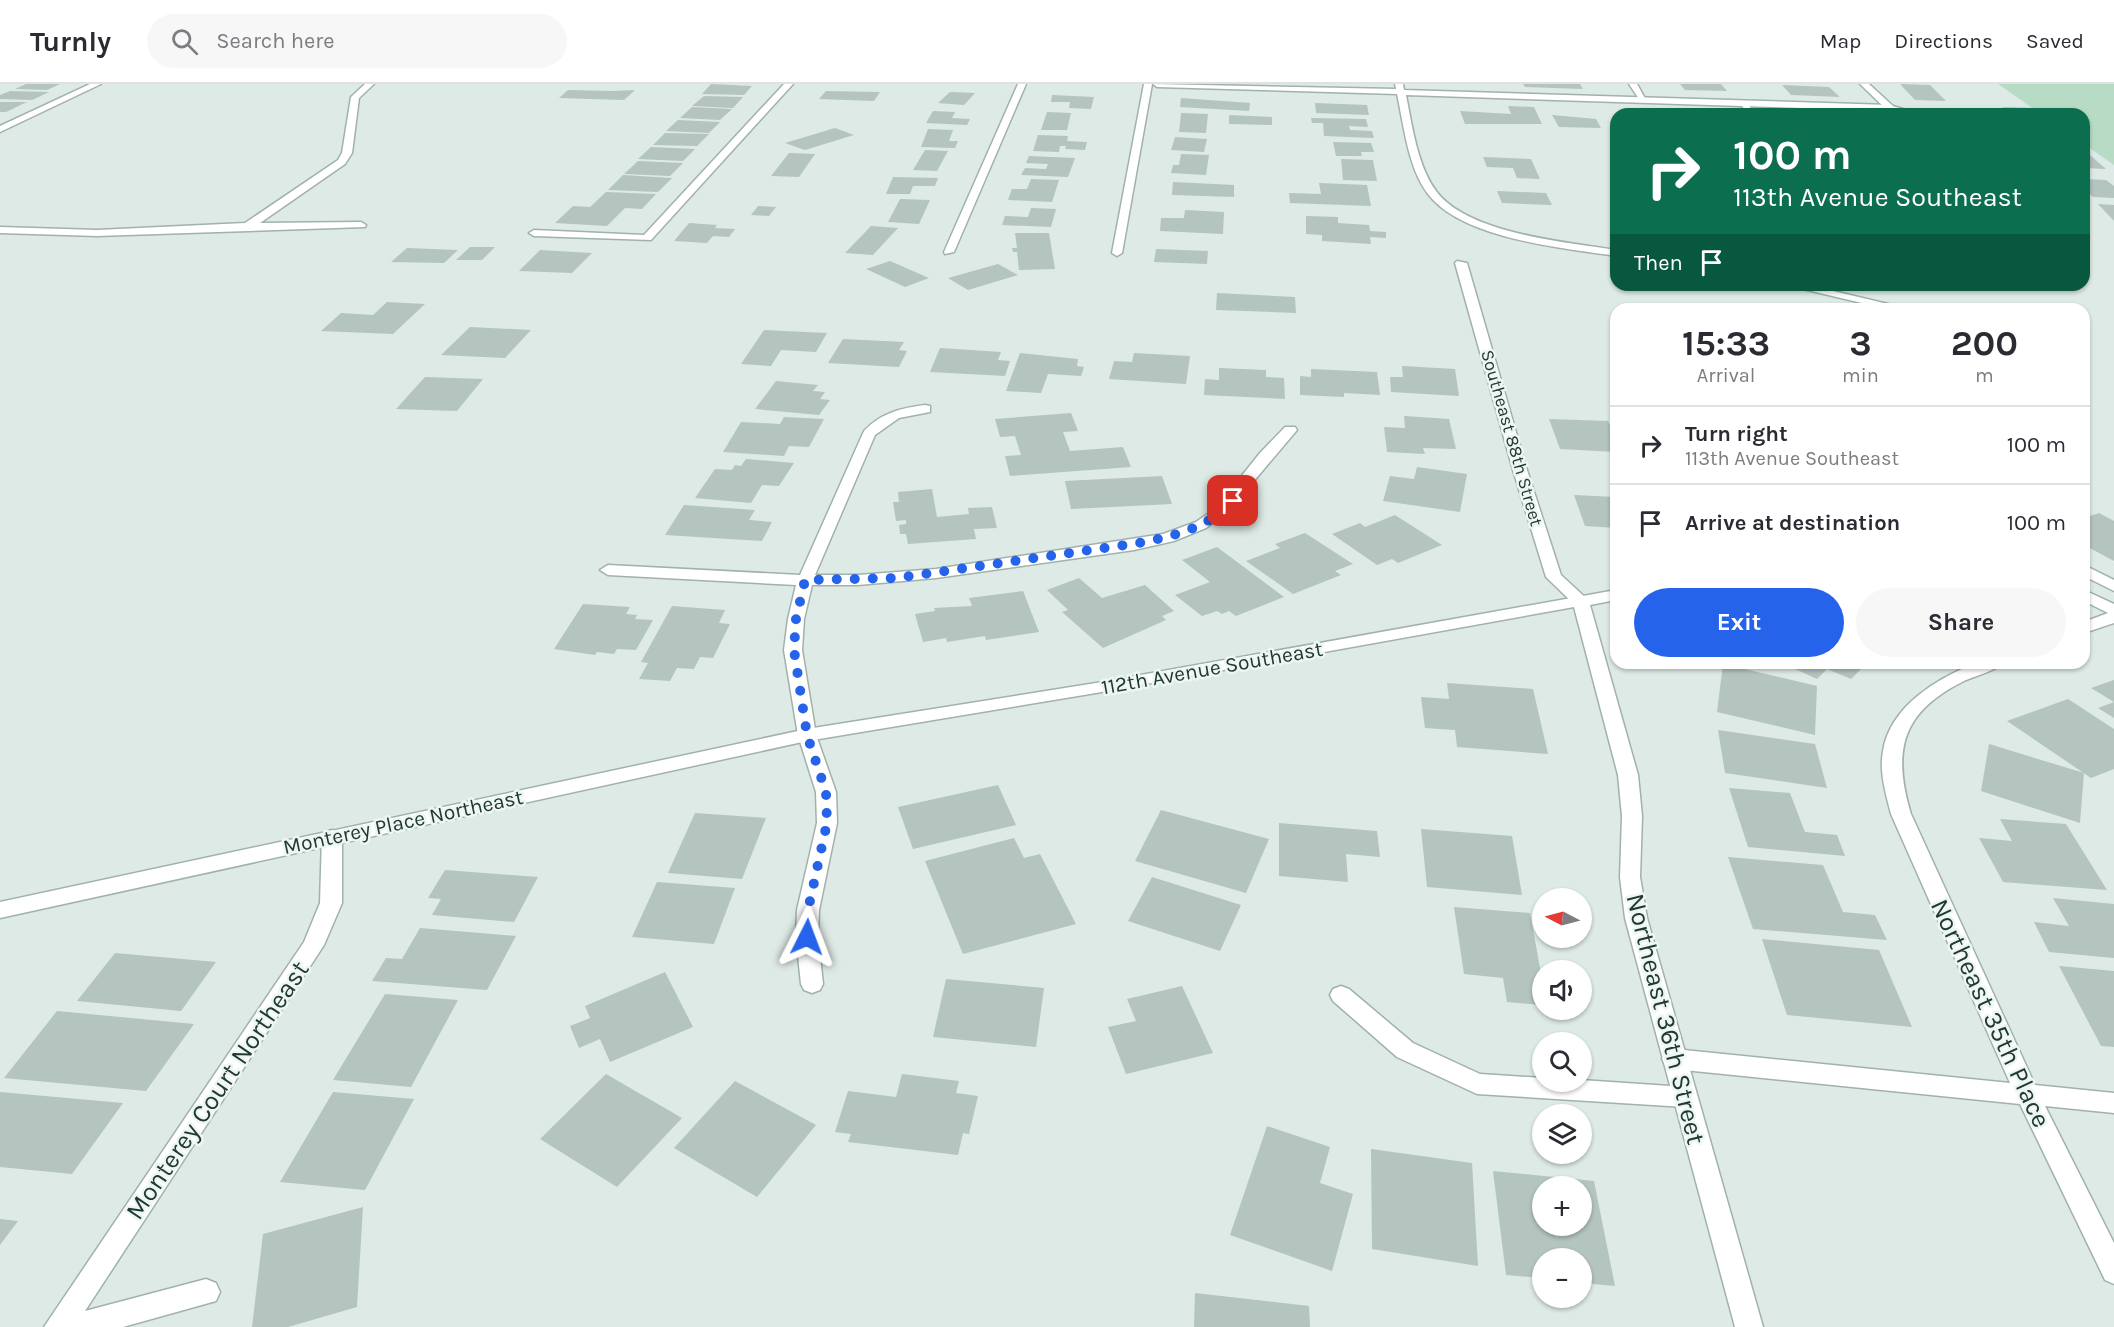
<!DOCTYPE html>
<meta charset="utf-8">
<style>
:root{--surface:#fff;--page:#f7f7f7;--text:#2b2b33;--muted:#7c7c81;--line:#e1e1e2;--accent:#2563eb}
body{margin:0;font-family:Karla,sans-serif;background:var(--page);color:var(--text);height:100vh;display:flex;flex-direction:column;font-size:22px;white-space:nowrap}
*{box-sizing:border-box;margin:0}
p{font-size:20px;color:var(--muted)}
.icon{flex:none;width:33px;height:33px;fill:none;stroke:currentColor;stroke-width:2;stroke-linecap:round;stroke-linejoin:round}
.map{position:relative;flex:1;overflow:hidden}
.sheet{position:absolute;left:1610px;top:219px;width:480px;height:366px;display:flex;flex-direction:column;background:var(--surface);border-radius:18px;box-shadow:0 2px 4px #0004}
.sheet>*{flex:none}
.top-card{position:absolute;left:1610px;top:24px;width:480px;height:183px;border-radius:18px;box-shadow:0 2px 4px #0004;background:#0b6e4f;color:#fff;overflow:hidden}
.needle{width:39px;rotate:276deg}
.buttons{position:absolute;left:1532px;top:804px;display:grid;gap:12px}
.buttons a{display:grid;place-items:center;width:60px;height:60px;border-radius:50%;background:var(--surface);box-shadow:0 2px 4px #0004;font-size:30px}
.pin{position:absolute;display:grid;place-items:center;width:51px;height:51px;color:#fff;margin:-26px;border-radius:12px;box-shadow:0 3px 9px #0006}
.me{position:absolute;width:66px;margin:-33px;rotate:3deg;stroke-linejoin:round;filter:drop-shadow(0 0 4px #0008)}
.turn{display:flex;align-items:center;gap:21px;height:126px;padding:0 24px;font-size:27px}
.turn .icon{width:78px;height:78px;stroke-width:2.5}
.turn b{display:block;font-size:42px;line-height:51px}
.then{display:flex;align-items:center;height:57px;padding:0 24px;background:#0003;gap:12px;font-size:22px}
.eta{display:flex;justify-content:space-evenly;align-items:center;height:102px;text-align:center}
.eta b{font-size:36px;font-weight:700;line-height:42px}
.action{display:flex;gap:12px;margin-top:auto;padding:12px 24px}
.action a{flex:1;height:69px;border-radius:36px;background:var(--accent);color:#fff;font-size:24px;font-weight:700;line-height:69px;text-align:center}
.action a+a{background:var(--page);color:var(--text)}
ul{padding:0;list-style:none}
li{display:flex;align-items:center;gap:18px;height:78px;padding:0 24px;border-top:2px solid var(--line)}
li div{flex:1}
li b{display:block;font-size:22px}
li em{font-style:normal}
header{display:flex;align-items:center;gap:36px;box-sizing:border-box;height:84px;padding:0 30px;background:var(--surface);border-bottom:2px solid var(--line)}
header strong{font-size:28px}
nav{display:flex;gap:33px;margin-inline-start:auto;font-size:21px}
.search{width:420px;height:54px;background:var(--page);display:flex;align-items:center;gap:15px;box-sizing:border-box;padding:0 21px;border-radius:33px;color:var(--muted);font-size:22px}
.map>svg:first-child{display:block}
.green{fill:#b7dbc4}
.building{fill:#b4c4bf;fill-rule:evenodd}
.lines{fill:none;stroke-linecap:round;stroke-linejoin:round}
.minor-casing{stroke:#a1b1ac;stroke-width:3}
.tertiary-casing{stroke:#a1b1ac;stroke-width:3}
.minor{fill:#fff;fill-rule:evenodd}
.tertiary{fill:#fff;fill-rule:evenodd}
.route{stroke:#2563eb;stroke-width:10;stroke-dasharray:0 18}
.labels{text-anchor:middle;stroke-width:5;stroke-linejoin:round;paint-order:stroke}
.far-street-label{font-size:18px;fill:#203934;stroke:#eef6f3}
.street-label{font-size:21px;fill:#203934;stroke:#eef6f3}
.near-street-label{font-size:26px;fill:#203934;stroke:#eef6f3}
</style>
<header>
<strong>Turnly</strong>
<div class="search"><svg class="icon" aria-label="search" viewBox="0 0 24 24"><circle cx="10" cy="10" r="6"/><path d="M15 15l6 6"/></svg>Search here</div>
<nav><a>Map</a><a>Directions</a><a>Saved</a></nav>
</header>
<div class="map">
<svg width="2114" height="1243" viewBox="0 0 2114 1243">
<rect width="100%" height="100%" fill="#deeae5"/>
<path class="green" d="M1998,0H2114V81L2084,60V30H2041Z"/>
<path class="building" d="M26,0H60L47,6L15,5Z
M711,0L752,2L744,11L702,10Z
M1523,0H1580L1583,5L1525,3Z
M1680,0H1721L1727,7L1685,6Z
M1900,0L1930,1L1946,17L1915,16Z
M1782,1L1829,3L1840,13L1791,11Z
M568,6L612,7L635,6L624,16L559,14Z
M10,7L49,8L32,16L0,15V11Z
M826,7L880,8L874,17L819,15Z
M950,8L975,9L964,21L938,19Z
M1052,11L1094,13L1091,25L1069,24L1070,18H1051Z
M704,12L743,13L733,24L692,22Z
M1181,14L1250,19L1249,27L1180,23Z
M0,18H27L6,28H0Z
M1315,19L1367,21L1369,31L1316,29Z
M1508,22L1534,23L1542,40H1465L1460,27L1511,30Z
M692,23L732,25L720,36L680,34Z
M2002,23L2061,25L2068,30H2012Z
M933,27L955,28L952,34L970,35L967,41L926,39Z
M1047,28L1071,29L1067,46H1041Z
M1181,29L1208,30L1206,49L1179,48Z
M1229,31L1272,33V41L1229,40Z
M1552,31L1596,35L1601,44L1559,43Z
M1311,34L1366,35L1368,43L1349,42L1350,46L1372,47L1374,54L1324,52L1323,39H1312Z
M678,36L720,38L709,49L666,47Z
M835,44L854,51L805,66L785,59Z
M928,45L953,46L949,57H958L955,64L921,63Z
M665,49L709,50L697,62L653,61Z
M1038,51L1068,52L1067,57L1087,58L1085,66L1065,65L1066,62H1060L1059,68L1033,67Z
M1175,53L1207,55L1204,68L1171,66Z
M1333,58L1371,59L1374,68H1361L1362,72H1336Z
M651,63L695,65L683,77L638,75Z
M925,66L948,67L937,87L913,86Z
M789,69L815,70L799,93L771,92Z
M1181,70L1209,71L1206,91L1171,89L1173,81H1179Z
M2084,70L2090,71L2106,85L2084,84Z
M1029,72L1075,74L1068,93L1021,91L1025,84L1046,85L1048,80L1026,79Z
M1483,73L1531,75L1540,95L1517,94L1513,84L1487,83Z
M1341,75L1373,76L1377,97L1343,96Z
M638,77L683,79L670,92L624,90Z
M623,91L672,94L658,108L608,106Z
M893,93L938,94L935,102H913L910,110H886Z
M1031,95L1059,96L1052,118L1008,116L1012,105H1027Z
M2084,95L2106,96L2114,102V114L2093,113L2084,105Z
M1173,98L1234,101V113L1172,111Z
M1319,99L1367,101L1371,122L1290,119L1289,109L1321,110Z
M1497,107L1546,109L1552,121L1502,119Z
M606,108L656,110L642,125L625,124L607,142L555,139L573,122L590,123Z
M900,115L930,116L919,140L888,138Z
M2098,120L2114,121V137Z
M758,122L776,123L769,132L751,131Z
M1031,124L1056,125L1051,143L1002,141L1005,132L1028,133Z
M1185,126L1224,128L1223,150L1160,147L1161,134H1184Z
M1306,132L1338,133V139L1369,141L1370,147L1386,148V154L1370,153L1371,160L1322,157V151L1306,150Z
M689,139L717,141L715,144L735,145L729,153L713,152L707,159L674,157Z
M871,142L898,144L873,171L845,169Z
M1015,149H1049L1055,185L1019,186L1017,168H1013L1012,164H1017Z
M470,163H495L482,176H456Z
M407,164L458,166L444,179L391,178Z
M1156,165L1208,167L1207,180L1154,178Z
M540,166L592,169L572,189L519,187Z
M890,177L929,194L905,203L866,185Z
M998,180L1018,191L968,206L948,194Z
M1217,209L1295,213L1296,229L1216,226Z
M387,218L425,220L393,250L321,247L341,229L373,231Z
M470,243L531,246L505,274L441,271Z
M764,246L827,249L816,268L781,266L771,282L741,280Z
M843,255L904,258L899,266L907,267L899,283L828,279Z
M940,264L1001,268L998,276L1010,277L1005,292L930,288Z
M1020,269L1078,275L1077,282L1084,283L1081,292L1048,290L1041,309L1006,307Z
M1134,269L1190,272L1186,300L1109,295L1114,277L1132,278Z
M1402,282L1455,285L1459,312L1391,308L1390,293H1403Z
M1219,284L1266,286V293L1284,294L1285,315L1204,311L1205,295L1219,296Z
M1311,285L1377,288L1380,311L1344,309V313L1300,311V292L1311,293Z
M425,293L483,295L457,327L396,325Z
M776,297L818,301L813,307L825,308L820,315L830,316L819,331L755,325Z
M1071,329L1078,347L1063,348L1070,367L1123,363L1131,383L1010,392L1005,372L1021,371L1015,352L1000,353L995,335Z
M1404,332L1449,335L1456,365L1423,364L1425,370L1387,368L1384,343L1405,344Z
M784,333L824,335L809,363L789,362L784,372L723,368L741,338L780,340Z
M1549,335L1608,337L1616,354V368L1560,365Z
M746,375L794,379L779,402L762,401L751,419L695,414L715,385L732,386L735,381L741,382Z
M1417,383L1467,390L1460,428L1383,417L1390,392L1414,395Z
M1162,392L1172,420L1071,425L1065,397Z
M932,405L937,433L969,430L968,424L992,423L997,444L974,445L976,455L908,460L906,450H900L899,441L906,440V436L896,437L893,418H899L898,408Z
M1574,411L1616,413V444L1585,442Z
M684,421L755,426L749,436L772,438L762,457L665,451Z
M2099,429L2114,437V477L2084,461V434Z
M1395,431L1442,461L1398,479L1392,475L1377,481L1332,450L1360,439L1365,443Z
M1305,449L1353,480L1335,487L1341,491L1293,510L1246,477L1280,464L1275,460Z
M1217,463L1284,513L1236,532L1229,527L1222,530L1217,527L1202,532L1175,511L1210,498L1182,476Z
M1079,494L1102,514L1145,501L1174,527L1162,532L1166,536L1103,564L1062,528L1068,526L1047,506Z
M1023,507L1039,548L986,556L985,552L947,558L946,554L923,558L915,530L935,527L934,524L972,522L969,514Z
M583,520L630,523L626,530L637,531L635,535L653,536L636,566L617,565L614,570L597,568L595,571L554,565Z
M672,522L725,526L719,539L730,540L713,574L700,573L694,585L677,584L670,597L639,595L648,579L641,578Z
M1782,579H1867L1851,595L1827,585L1817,595Z
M1723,580L1817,602L1815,651L1717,628Z
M2114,596V634L2098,624L2114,618L2091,604Z
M1447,599L1533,605L1548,670L1457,663L1455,646L1425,644L1421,613L1449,615Z
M2068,615L2114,645V685L2091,694L2007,637Z
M1718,646L1815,660L1827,704L1725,689Z
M1989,660L2084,689L2080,739L1981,707Z
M998,701L1016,741L913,765L898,723Z
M1729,704L1790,709L1805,748L1837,751L1845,772L1748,763Z
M1161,726L1269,755L1246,809L1135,777Z
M695,729L766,734L742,795L668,789Z
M2000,735L2066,740L2107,806L2003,798L1979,754L2012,757Z
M1279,739L1377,747L1380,773L1346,770L1348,798L1279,792Z
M1421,745L1512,752L1522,811L1427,803Z
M1014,754L1024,774L1040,770L1076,840L963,870L925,777Z
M1728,773L1823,781L1843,828L1875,831L1887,856L1753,845Z
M445,786L458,787L538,793L514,838L432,831L441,815L428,814Z
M1152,793L1241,821L1220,867L1128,837Z
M657,798L735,804L714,860L632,853Z
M2053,814L2114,820V874L2049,868L2034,838L2069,842Z
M1454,823L1530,829L1542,895V921L1507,918L1503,894L1464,890Z
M420,844L516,852L487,906L372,897L386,874L402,875Z
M1762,855L1879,866L1912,943L1787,931Z
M115,869L216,878L181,927L77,917Z
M2059,882L2114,887V963L2101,962Z
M665,888L693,943L610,978L600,955L579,964L570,942L590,934L585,922Z
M946,895L1044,904L1036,963L933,953Z
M1182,902L1213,969L1126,990L1108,943L1136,937L1127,915Z
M385,910L458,916L411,1003L333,996Z
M57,927L194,940L146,1007L4,994Z
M606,990L682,1034L617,1103L540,1055Z
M902,990L959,997L956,1009L978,1012L969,1050L963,1049L958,1071L848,1058L851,1050L835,1048L848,1007L896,1013Z
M735,997L816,1041L757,1113L674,1064Z
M0,1008L123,1019L72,1090L0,1083Z
M333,1008L414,1015L365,1106L280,1098Z
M1267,1042L1330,1063L1320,1099L1353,1110L1332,1187L1230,1151Z
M1371,1065L1472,1079L1478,1182L1372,1165Z
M1493,1087L1594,1097L1615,1202L1581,1199V1174H1542V1194L1506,1191ZM1542,1102H1581V1142H1542Z
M363,1123L357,1223L288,1243H252L263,1150Z
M0,1135L18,1137L0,1161Z
M1195,1209L1309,1222L1310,1243H1194Z"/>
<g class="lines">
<defs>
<path id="minor" d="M90,0H101L0,48V42Z
M365,0H374L359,14L352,69L345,80L260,139L361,138L366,141L365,143L97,152L0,149V143L97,146L245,139L338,76L342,69L351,13Z
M784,0H793L651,156L534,152L529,149L534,146L644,151Z
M1018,0H1026L954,168L945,170L944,168Z
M1144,0H1152L1122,169L1117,172L1112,169Z
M1629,0H1637L1647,18H1641Z
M1860,0H1869L1893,22L1919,30L1887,26Z
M1739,17H1745L1756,30H1747Z
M1457,177L1467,179L1527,386L1561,491L1587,515L1589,518L1587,521H1575L1546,493L1513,386L1455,179Z
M925,321L930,322V328L899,334L875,351L815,491H858L936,485L1163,450L1196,438L1216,424L1260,369L1285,343H1295L1297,346L1226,430L1206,444L1174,457L1134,466L936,494L858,501H812L804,535L802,566L816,651L836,708L837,739L819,826L818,853L823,900L820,906L812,909L804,906L801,900L796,853L797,826L817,739L816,708L798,651L784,566L788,535L796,501L608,491L600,486L608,481L800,491L864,347C881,329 901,324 925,321Z
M2084,481L2114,496V507L2084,492Z
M2084,506L2114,520V539L2084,549V538L2108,529L2084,517Z
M1976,579H2001C1994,588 1974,592 1964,597C1901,628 1892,667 1911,730L2035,1001L2114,1009V1029L2045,1022L2114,1159V1200L2105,1196L2020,1020L1674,985L1666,982L1662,975L1666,968L1674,965L2010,999L1891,730C1886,710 1879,688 1883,667C1890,622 1938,594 1976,579Z
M332,746L339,748L342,753V819L324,861L85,1227L206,1195L216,1199L220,1208L216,1217L123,1243H44L304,858L320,819L322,753L325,748Z
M1341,902L1349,905L1413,959L1480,990L1542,994V998L1581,996L1685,1003L1694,1006L1697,1013L1694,1020L1685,1023L1477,1010L1397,973L1333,917L1330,911L1333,905Z"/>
<path id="tertiary" d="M1153,0L1396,5L1395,0H1403L1404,6L1890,21L1894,24L1890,27L1406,11C1412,41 1417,81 1436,107C1468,150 1566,158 1616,166V172C1563,164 1462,155 1428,110C1408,84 1404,42 1397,10L1157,3Z
M1786,201H1808L1909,225H1887Z
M1616,506V516L1590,521L1638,691L1642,732L1640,793L1647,834L1763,1243H1735L1625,834L1620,793L1622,732L1618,691L1574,523L1096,609L807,657L0,834V818L807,645L1096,599Z"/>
</defs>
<use href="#minor" class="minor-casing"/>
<use href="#tertiary" class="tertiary-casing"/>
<use href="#minor" class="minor"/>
<use href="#tertiary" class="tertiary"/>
</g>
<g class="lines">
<path class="route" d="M807,853L808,826L827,739L826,708L807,651L794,566L796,535L805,496L897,494L1139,459C1174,452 1208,444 1233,417"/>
</g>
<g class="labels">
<g class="far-street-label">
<text transform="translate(1512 354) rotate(74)" y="6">Southeast 88th Street</text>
</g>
<g class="street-label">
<text transform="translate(1212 584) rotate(-10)" y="7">112th Avenue Southeast</text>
<text transform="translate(403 738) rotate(-12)" y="7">Monterey Place Northeast</text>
</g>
<g class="near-street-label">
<text transform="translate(1991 929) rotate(65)" y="9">Northeast 35th Place</text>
<text transform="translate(1666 935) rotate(76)" y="9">Northeast 36th Street</text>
<text transform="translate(217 1006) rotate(-56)" y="9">Monterey Court Northeast</text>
</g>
</g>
</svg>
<div class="buttons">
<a><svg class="needle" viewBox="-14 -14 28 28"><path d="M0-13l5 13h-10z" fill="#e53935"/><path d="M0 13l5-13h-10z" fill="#7c7c81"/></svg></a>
<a><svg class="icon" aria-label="sound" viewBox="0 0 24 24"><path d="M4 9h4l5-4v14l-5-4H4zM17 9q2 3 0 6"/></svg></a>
<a><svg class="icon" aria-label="search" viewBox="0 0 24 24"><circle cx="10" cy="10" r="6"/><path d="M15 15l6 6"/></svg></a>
<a><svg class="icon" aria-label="layers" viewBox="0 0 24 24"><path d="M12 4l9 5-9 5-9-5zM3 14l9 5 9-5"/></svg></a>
<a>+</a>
<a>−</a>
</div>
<div class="pin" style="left:1233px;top:417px;background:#d93025"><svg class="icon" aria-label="arrive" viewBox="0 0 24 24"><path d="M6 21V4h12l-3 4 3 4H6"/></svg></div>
<svg class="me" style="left:807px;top:853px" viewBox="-20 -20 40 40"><path d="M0-17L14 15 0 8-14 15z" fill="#2563eb" stroke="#fff" stroke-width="4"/></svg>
<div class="top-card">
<div class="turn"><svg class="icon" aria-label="right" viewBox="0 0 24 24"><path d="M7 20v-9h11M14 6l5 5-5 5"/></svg><div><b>100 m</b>113th Avenue Southeast</div></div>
<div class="then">Then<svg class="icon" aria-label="arrive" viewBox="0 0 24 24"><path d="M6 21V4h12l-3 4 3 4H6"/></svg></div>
</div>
<section class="sheet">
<div class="eta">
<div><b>15:33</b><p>Arrival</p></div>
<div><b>3</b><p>min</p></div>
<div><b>200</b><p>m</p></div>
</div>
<ul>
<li><svg class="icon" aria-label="right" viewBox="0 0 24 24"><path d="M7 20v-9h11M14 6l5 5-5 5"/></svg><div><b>Turn right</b><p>113th Avenue Southeast</p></div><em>100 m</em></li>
<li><svg class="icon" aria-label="arrive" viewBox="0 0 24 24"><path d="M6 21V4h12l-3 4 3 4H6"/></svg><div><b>Arrive at destination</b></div><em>100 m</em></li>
</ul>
<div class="action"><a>Exit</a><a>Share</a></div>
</section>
</div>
